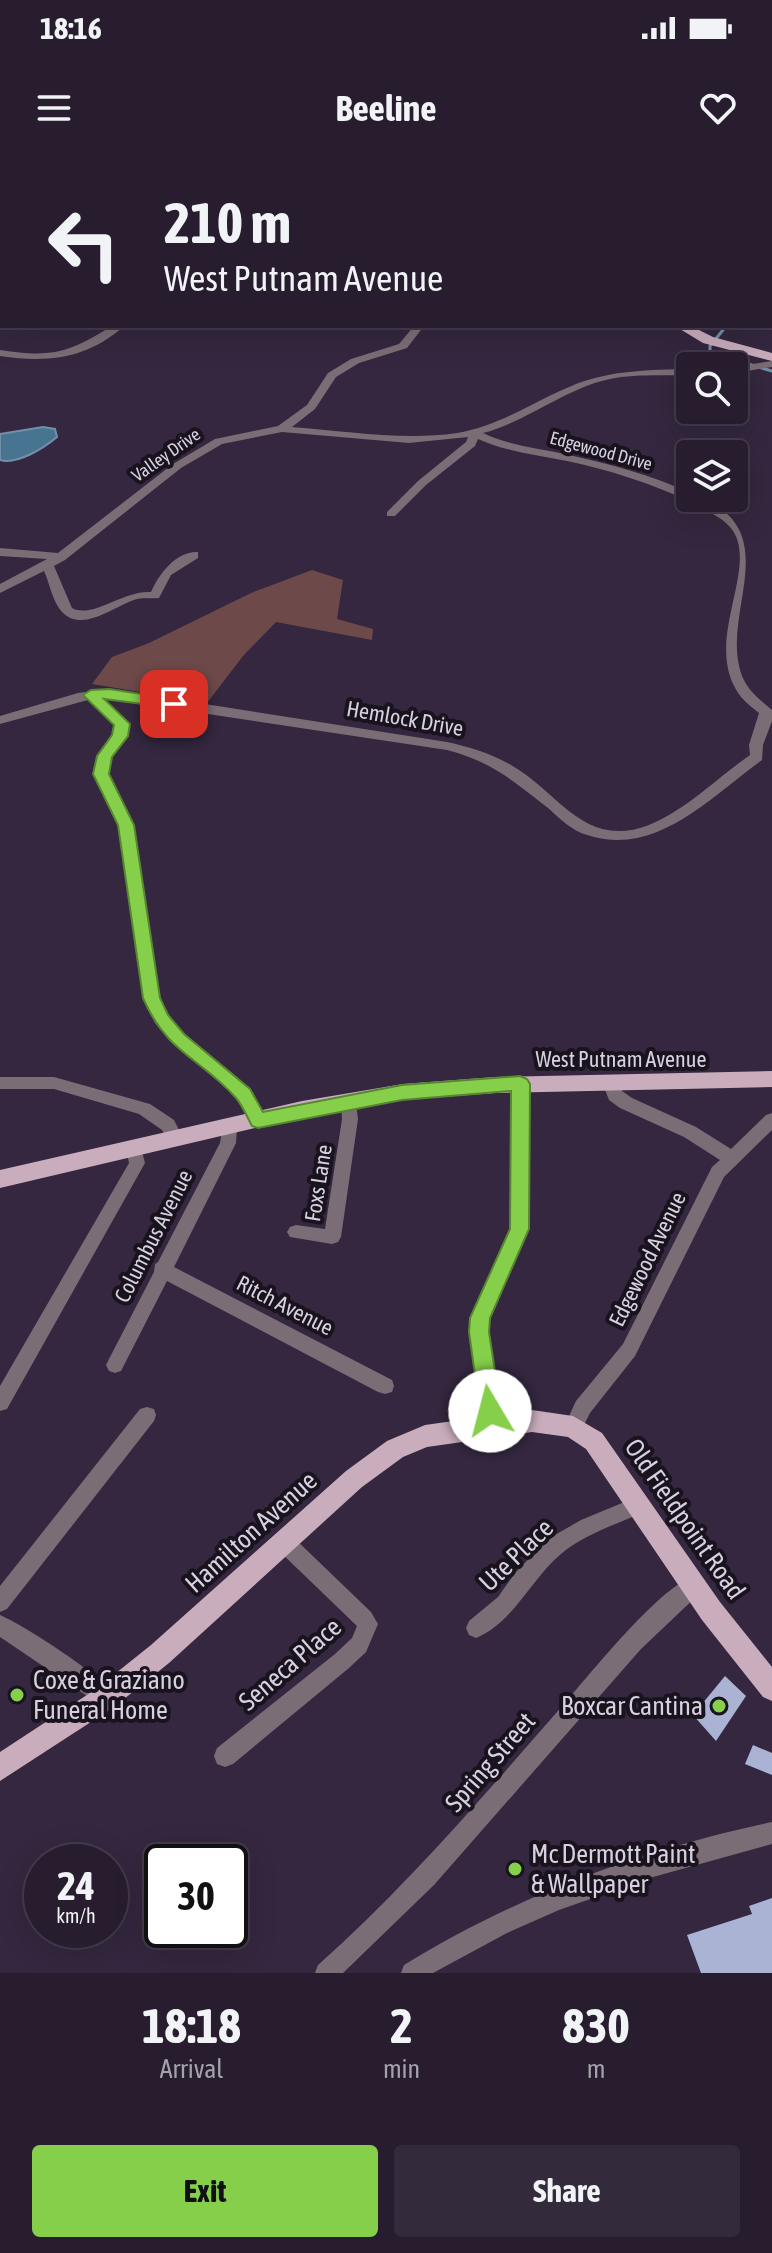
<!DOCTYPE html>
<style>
:root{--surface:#271d2f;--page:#332a3b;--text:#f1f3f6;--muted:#a4a2aa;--line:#433b4b;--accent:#86cf4b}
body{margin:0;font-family:"Asap Condensed",sans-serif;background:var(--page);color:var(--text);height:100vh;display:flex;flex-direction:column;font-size:30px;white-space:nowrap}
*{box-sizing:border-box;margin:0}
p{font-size:26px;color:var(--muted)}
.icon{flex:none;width:44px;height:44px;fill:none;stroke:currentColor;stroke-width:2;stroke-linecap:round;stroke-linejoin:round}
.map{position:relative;height:1813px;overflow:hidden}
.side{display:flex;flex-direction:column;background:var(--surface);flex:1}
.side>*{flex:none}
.hud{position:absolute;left:0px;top:0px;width:772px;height:168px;box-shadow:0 8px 32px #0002,0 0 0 2px var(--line);background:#271d2f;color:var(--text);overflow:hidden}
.tools{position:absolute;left:676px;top:192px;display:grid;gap:16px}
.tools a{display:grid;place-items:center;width:72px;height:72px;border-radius:8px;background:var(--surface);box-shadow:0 8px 32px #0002,0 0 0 2px var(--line);font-size:40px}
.speed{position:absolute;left:24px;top:1684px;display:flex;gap:16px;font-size:40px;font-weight:700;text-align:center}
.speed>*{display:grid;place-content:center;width:104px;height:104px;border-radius:50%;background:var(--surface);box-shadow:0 8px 32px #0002,0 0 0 2px var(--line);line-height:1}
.speed small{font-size:20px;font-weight:400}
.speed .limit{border:4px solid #111;border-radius:12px;background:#fff;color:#111}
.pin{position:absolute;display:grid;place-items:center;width:68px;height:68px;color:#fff;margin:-34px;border-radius:16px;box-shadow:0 4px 12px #0006}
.me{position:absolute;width:88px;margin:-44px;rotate:352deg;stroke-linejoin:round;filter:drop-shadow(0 0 6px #0008)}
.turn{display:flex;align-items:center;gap:28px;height:168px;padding:0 32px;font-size:36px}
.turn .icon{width:104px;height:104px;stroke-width:2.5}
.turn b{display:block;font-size:56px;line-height:68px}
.eta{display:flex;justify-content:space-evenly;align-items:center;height:136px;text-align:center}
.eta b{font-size:48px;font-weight:700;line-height:56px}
.primary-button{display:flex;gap:16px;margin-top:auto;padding:16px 32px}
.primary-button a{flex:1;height:92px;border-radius:8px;background:var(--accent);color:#111;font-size:32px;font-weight:700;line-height:92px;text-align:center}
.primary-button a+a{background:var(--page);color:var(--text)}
.status{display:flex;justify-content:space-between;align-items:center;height:56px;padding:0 40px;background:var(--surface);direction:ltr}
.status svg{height:22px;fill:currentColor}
header{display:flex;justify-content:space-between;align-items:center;height:104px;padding:0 32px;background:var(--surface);font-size:36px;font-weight:700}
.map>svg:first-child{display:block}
.green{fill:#6e494a}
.water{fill:#467491;stroke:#7290a9;stroke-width:2}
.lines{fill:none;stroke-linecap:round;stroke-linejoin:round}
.stream{stroke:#7290a9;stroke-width:3}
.building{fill:#aab3d3}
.minor{fill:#7b6d75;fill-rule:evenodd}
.major{fill:#c9adbd;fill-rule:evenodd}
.route{fill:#86cf4b;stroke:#578731;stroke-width:2}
.poi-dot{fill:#86cf4b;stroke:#19131e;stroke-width:3}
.labels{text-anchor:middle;stroke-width:8;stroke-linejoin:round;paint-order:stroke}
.far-street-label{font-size:18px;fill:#d8d0e0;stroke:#19131e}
.street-label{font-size:22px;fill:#d8d0e0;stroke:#19131e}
.near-street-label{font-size:26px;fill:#d8d0e0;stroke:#19131e}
.near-poi-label{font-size:26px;fill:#d8d0e0;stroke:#19131e;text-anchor:start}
</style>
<div class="status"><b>18:16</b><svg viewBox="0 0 49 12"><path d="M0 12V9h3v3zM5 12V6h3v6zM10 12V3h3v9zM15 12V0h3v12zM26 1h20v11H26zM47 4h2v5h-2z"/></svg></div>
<header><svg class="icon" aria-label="menu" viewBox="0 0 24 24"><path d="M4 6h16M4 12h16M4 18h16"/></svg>Beeline<svg class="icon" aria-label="heart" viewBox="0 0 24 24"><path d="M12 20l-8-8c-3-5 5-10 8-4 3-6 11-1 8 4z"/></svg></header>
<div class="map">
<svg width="772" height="1813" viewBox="0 0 772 1813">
<rect width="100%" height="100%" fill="#34273f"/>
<path class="green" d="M312,410L343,420L337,459L373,469L372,480L276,462L243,496L207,543L92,524L112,497L149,483L251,433Z"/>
<path class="water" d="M43,267L55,269L57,277C44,288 17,305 0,300V274Z"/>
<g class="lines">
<path class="stream" d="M719,166L723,170L710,186V193L772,211"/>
</g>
<path class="building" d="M725,1516L746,1536L716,1581L693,1555Z
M753,1585L772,1593V1615L745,1604Z
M772,1738V1813H701L687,1775L752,1754L749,1746Z"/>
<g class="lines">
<path class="minor" d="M0,0L5,1L6,2H2L0,6Z
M275,0H294L296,2H277Z
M325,0H339L323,2Z
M437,0H447L449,2H439Z
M112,166H124C87,199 48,203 0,196V190C52,198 68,193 112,166Z
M414,166H424L407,188L359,203L336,217L315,249L292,267C347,271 403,281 457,273C500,266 536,240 576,224C613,210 650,210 690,209V215C666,216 639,214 615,218C568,226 529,261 483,273C510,286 540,288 569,295C610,304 652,315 690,333V338C703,338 713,344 724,351C772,391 723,459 741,513C746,529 759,539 772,550V561L763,585L762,600C713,635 660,694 594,677C589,675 582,674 577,671C566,665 557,656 548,648C512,620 492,602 447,590L102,538L129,564L127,576L112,597L108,614L133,665L160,838C178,880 218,896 248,928C256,936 261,950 266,961L264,966H252L238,938L172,883L155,863L144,838L119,665L94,614L98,596L113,575L115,565L88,540L0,564V556L78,533L109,529L447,582C469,587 490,593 511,605C559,632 584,690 649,665C686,650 717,618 750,595L749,585L759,553C753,548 746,543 741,537C699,483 763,405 730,367C720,356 702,348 689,341C650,323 609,310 567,301C537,295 507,292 478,279L475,286L426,325L395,356H387V352L418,321L466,282L468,277L409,283L282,272L222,284L181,308L65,400L54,406L72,448C93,459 123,430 151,432C159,414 176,391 198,392V398L171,415L159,438C151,439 142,437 134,440C113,447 82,473 62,452C52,441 50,424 44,411L0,433V424L47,399L0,396V388L58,393L173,304L215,279L278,266L307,245L328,213L351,199L399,184Z
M772,201V207L734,213V207Z
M610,916L616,918L622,931L632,938L696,967L731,989L766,955L772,953V970L724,1017L635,1196L590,1253L580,1273L573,1276L566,1273L564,1267L576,1241L623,1184L712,1007L720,1000L684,977L620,948L609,940L602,922L604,918Z
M0,917H54L150,944L174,960L184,980L182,985H170L162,970L139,954L54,929H0Z
M520,918L526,920L528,924V1069L489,1158L488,1172L504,1265L502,1271L495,1274L488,1271L486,1265L470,1172L471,1158L510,1069L512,924L514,920Z
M349,935L355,936L358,959L341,1077L338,1082L332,1084L290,1077L287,1072L290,1067L296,1065L325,1069L342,959L341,941L343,936Z
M229,961L235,963L237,968L236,983L174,1107L392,1220L394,1226L392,1232L385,1234L378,1232L167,1121L121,1211L115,1213L109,1211L106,1205L109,1199L154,1112L155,1104L158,1102L220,983L223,963Z
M134,982L140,984L145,1003L7,1249L0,1251V1226L129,1003L126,989L128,984Z
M147,1247L154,1249L156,1255L154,1261L7,1449L0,1452V1426L140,1249Z
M639,1336L646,1339L649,1345L646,1351C618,1364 584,1374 561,1394C531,1419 513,1463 476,1478L469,1475L466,1468L469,1461L498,1437L515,1413L548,1379L581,1360Z
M284,1373L291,1375L371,1452L378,1464L366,1492L349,1508L233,1604L225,1607L217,1604L214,1596L217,1588L335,1494L352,1478L357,1466L277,1389L274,1382L277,1375Z
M693,1416L700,1419L703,1426L700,1433L641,1489L434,1725L343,1813H315L318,1805C408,1725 485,1634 564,1544C592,1512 656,1431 693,1416Z
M0,1455C22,1464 107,1518 115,1538L112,1545L105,1548L0,1477Z
M772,1662V1684L653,1717L559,1750L507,1773L433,1813H401L404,1805C515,1736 644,1689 772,1662Z"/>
<path class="major" d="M593,0H605L607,2H595Z
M675,166H691L713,177L772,193V201L703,183Z
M772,911V927L495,933L403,940L302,957L0,1028V1010L302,941L403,924L495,917Z
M532,1250L573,1256L602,1273L720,1442L772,1507V1541L763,1537L702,1460L586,1289L568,1277L532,1272L427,1287L403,1297L362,1327L169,1503L114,1547L0,1621V1592L96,1529L151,1485L346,1311L387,1281L425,1265Z"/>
</g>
<path class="route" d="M109,529L174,539L182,544L174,548L104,539L130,564L128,576L112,597L109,614L134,665L160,838L168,855L184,874L250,929L263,952L402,925L520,916L527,919L530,924L529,1069L490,1158L489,1172L501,1251L498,1258L490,1260L483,1258L480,1251L469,1172L470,1158L510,1069L511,931L402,940L258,968L252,966C247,957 243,946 236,938C200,897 168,895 143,838L118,665L93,614L97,596L112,575L114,565L83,535L91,530Z"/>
<g class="poi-dot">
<circle cx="17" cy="1535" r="8"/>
<circle cx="719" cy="1546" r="8"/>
<circle cx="515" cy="1709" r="8"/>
</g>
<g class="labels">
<g class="far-street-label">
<text transform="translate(601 291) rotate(15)" y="6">Edgewood Drive</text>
<text transform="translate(166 295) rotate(-35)" y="6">Valley Drive</text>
</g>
<g class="street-label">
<text transform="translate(405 558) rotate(10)" y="8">Hemlock Drive</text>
<text x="621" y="907">West Putnam Avenue</text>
<text transform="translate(318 1023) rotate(-81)" y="8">Foxs Lane</text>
<text transform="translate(153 1076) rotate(-63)" y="8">Columbus Avenue</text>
<text transform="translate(647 1099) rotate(-64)" y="8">Edgewood Avenue</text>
<text transform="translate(285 1145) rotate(27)" y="8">Ritch Avenue</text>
</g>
<g class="near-street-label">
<text transform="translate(685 1359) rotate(55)" y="9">Old Fieldpoint Road</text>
<text transform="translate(251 1372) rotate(-42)" y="9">Hamilton Avenue</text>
<text transform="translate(516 1395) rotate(-44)" y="9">Ute Place</text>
<text transform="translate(290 1504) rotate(-41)" y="9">Seneca Place</text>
<text transform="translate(490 1602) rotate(-49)" y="9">Spring Street</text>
</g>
<g class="near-poi-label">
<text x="33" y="1529">Coxe &amp; Graziano<tspan x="33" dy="30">Funeral Home</tspan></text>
<text x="703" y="1555" text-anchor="end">Boxcar Cantina</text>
<text x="531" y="1703">Mc Dermott Paint<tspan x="531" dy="30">&amp; Wallpaper</tspan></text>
</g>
</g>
</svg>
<div class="tools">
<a><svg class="icon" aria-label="search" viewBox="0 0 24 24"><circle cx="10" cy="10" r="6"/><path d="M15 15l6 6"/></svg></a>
<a><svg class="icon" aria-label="layers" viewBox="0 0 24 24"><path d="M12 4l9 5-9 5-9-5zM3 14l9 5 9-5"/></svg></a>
</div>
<div class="speed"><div>24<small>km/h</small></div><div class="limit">30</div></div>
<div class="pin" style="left:174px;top:544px;background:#d93025"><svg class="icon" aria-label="arrive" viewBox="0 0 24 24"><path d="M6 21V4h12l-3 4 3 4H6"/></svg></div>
<svg class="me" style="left:490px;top:1251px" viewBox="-20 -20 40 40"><circle r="19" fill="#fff"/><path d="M0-13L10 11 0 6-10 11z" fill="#86cf4b"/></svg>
<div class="hud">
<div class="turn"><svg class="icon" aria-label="left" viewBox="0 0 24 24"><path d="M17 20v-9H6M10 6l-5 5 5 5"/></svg><div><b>210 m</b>West Putnam Avenue</div></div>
</div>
</div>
<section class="side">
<div class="eta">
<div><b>18:18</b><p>Arrival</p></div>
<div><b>2</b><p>min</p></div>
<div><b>830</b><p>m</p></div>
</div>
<div class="primary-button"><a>Exit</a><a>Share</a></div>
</section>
